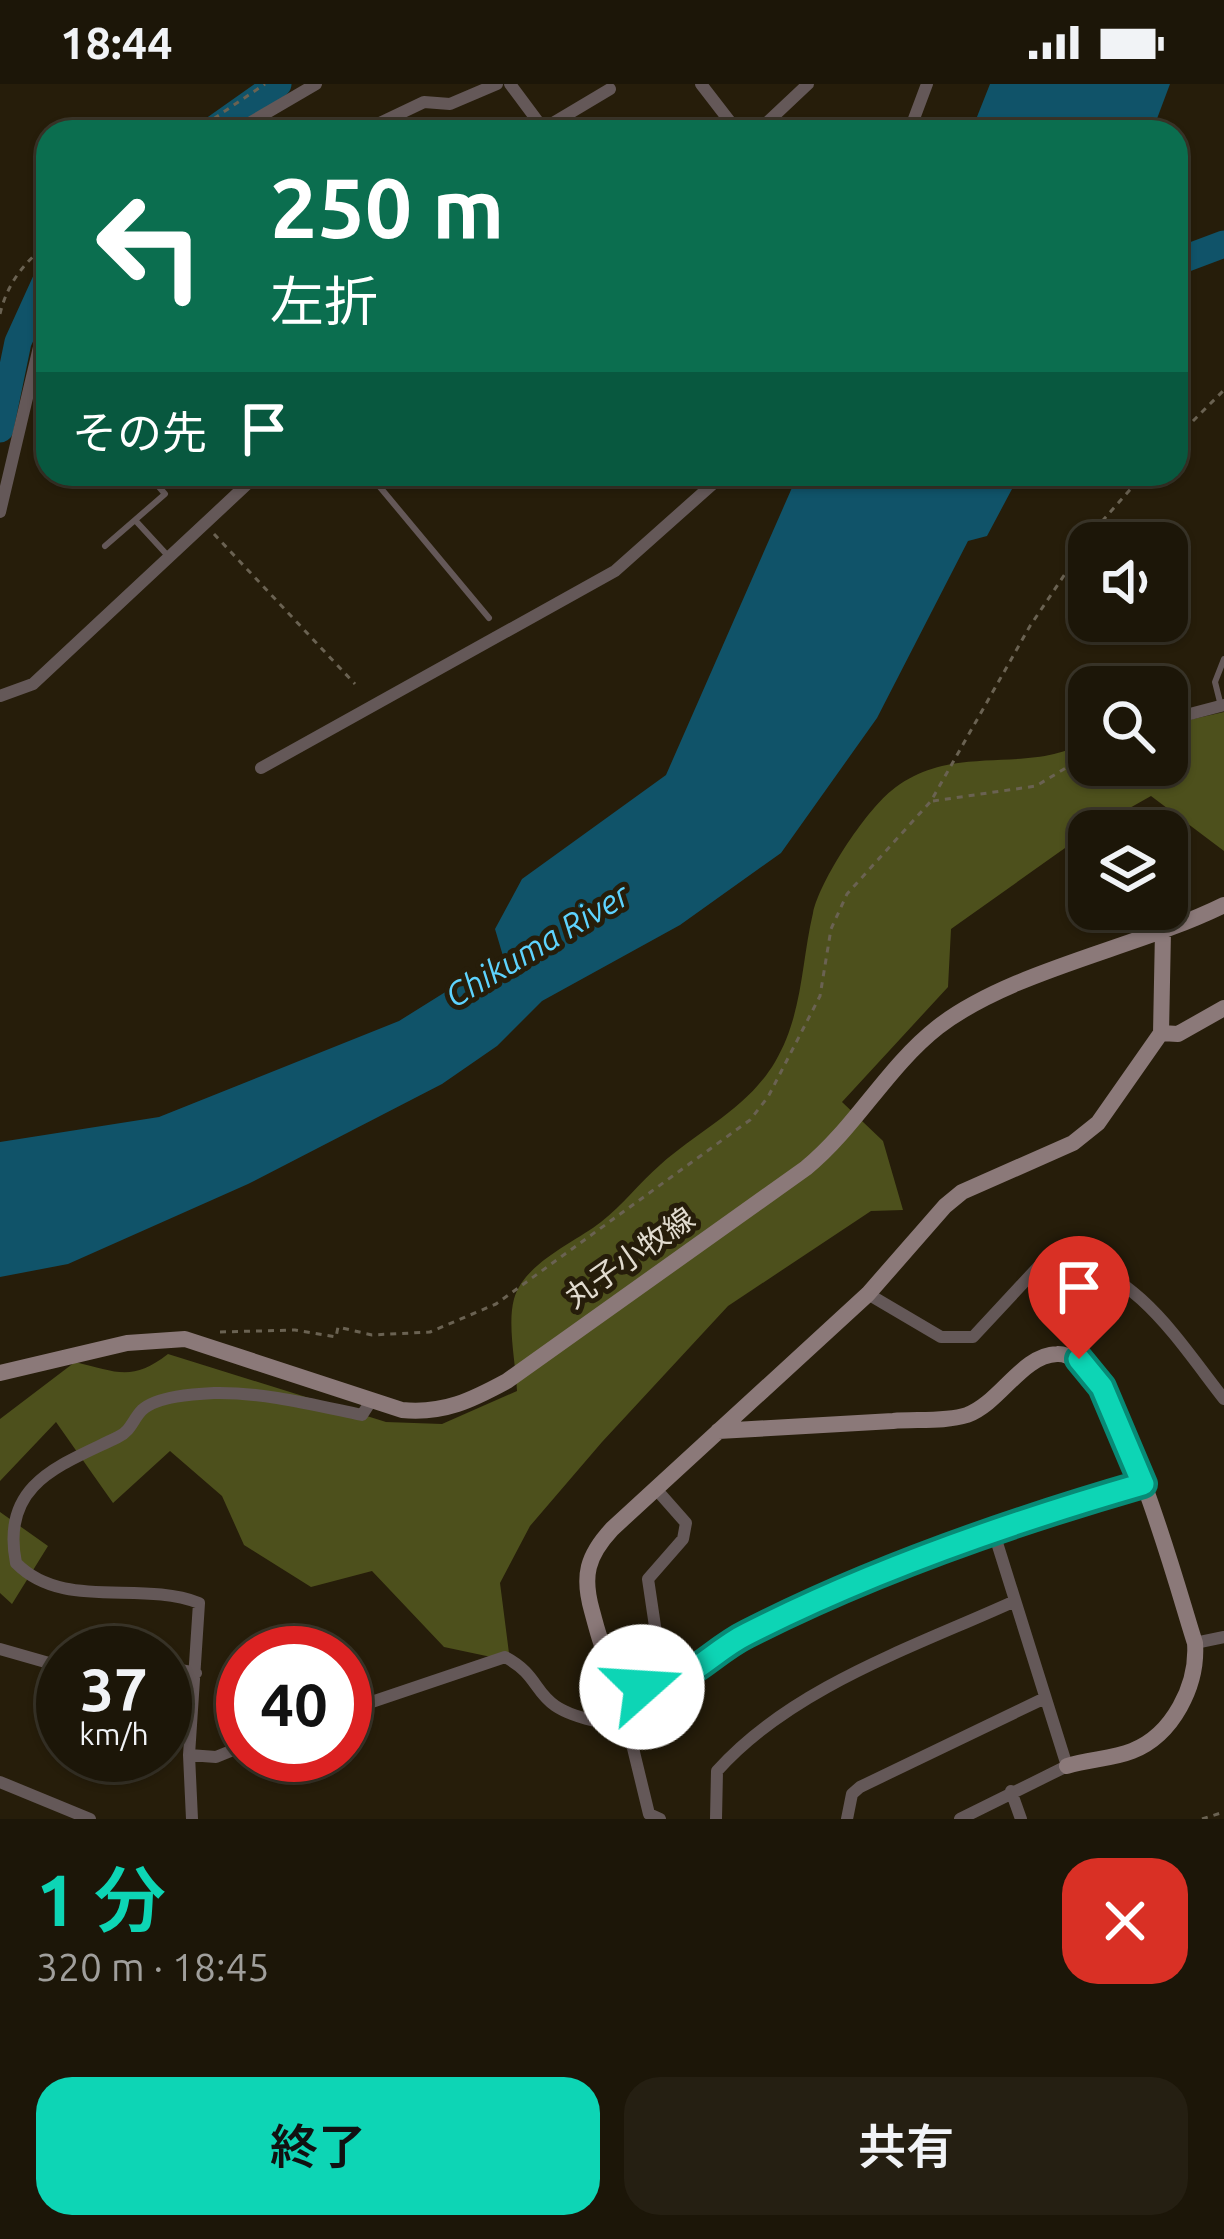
<!DOCTYPE html>
<html lang="ja">
<meta charset="utf-8">
<style>
:root{--surface:#1c1608;--page:#251f12;--text:#f1f3f6;--muted:#a09f9c;--line:#3a3529;--accent:#0dd5b5}
body{margin:0;font-family:Ubuntu,"Noto Sans JP",sans-serif;background:var(--page);color:var(--text);height:100vh;display:flex;flex-direction:column;font-size:45px;white-space:nowrap}
*{box-sizing:border-box;margin:0}
p{font-size:39px;color:var(--muted)}
.icon{flex:none;width:66px;height:66px;fill:none;stroke:currentColor;stroke-width:2;stroke-linecap:round;stroke-linejoin:round}
.map{position:relative;height:1735px;overflow:hidden}
.sheet{display:flex;flex-direction:column;background:var(--surface);flex:1}
.sheet>*{flex:none}
.banner{position:absolute;left:36px;top:36px;width:1152px;height:366px;border-radius:36px;box-shadow:0 3px 9px #0004,0 0 0 3px var(--line);background:#0b6e4f;color:#fff;overflow:hidden}
.buttons{position:absolute;left:1068px;top:438px;display:grid;gap:24px}
.buttons a{display:grid;place-items:center;width:120px;height:120px;border-radius:24px;background:var(--surface);box-shadow:0 3px 9px #0004,0 0 0 3px var(--line);font-size:60px}
.speed{position:absolute;left:36px;top:1542px;display:flex;gap:24px;font-size:60px;font-weight:700;text-align:center}
.speed>*{display:grid;place-content:center;width:156px;height:156px;border-radius:50%;background:var(--surface);box-shadow:0 3px 9px #0004,0 0 0 3px var(--line);line-height:1}
.speed small{font-size:30px;font-weight:400}
.speed .limit{border:18px solid #d22;background:#fff;color:#111}
.pin{position:absolute;display:grid;place-items:center;width:102px;height:102px;color:#fff;margin:-123px -51px;border-radius:50% 50% 50% 0;rotate:-45deg;box-shadow:0 0 12px #0007}
.pin .icon{rotate:45deg}
.me{position:absolute;width:132px;margin:-66px;rotate:71deg;stroke-linejoin:round;filter:drop-shadow(0 0 9px #0008)}
.turn{display:flex;align-items:center;gap:42px;height:252px;padding:0 36px;font-size:54px}
.turn .icon{width:156px;height:156px;stroke-width:2.5}
.turn b{display:block;font-size:84px;line-height:102px}
.then{display:flex;align-items:center;height:114px;padding:0 36px;background:#0003;gap:24px;font-size:45px}
.round{display:grid;place-items:center;flex:none;width:126px;height:126px;border-radius:36px;background:var(--page)}
.head{display:flex;align-items:center;justify-content:space-between;height:204px;padding:0 36px}
h1{font-size:72px;font-weight:600;line-height:90px;color:var(--accent)}
.cta{display:flex;gap:24px;margin-top:auto;padding:24px 36px}
.cta a{flex:1;height:138px;border-radius:36px;background:var(--accent);color:#111;font-size:48px;font-weight:600;line-height:138px;text-align:center}
.cta a+a{background:var(--page);color:var(--text)}
.status{display:flex;justify-content:space-between;align-items:center;height:84px;padding:0 60px;background:var(--surface);direction:ltr}
.status svg{height:33px;fill:currentColor}
.map>svg:first-child{display:block}
.forest{fill:#4d501c}
.water{fill:#105369}
.lines{fill:none;stroke-linecap:round;stroke-linejoin:round}
.river{stroke:#105369;stroke-width:27}
.path{stroke:#6a6252;stroke-width:3;stroke-dasharray:6 6;stroke-linecap:butt}
.lane{stroke:#645858;stroke-width:6}
.street{stroke:#645858;stroke-width:12}
.secondary{stroke:#8b7979;stroke-width:16}
.route-casing{stroke:#088a76;stroke-width:30}
.route{stroke:#0dd5b5;stroke-width:21}
.labels{text-anchor:middle;stroke-width:10;stroke-linejoin:round;paint-order:stroke}
.street-label{font-size:30px;fill:#e1dbcf;stroke:#261d0a}
.water-label{font-size:33px;font-style:italic;fill:#5ed3fe;stroke:#261d0a}
</style>
<div class="status"><b>18:44</b><svg viewBox="0 0 49 12"><path d="M0 12V9h3v3zM5 12V6h3v6zM10 12V3h3v9zM15 12V0h3v12zM26 1h20v11H26zM47 4h2v5h-2z"/></svg></div>
<div class="map">
<svg width="1224" height="1735" viewBox="0 0 1224 1735">
<rect width="100%" height="100%" fill="#261d0a"/>
<path class="forest" d="M1224,628V767L1151,712L1089,747L951,845L948,903L842,1018L883,1057L903,1126L871,1127L728,1222L602,1358L530,1442L500,1499L510,1577L444,1563L372,1487L311,1503L244,1461L222,1412L170,1367L113,1419L56,1338L0,1397V1335L75,1278C117,1288 132,1298 168,1270L386,1338L442,1340L517,1307C516,1281 507,1240 514,1215C524,1179 574,1159 601,1138C623,1121 640,1098 660,1081C699,1046 747,1025 775,978C803,930 801,880 813,829C820,796 865,728 891,707C954,655 1032,694 1089,655V681H1167V641Z
M0,1428L48,1462L12,1520L0,1509Z"/>
<path class="water" d="M990,0H1170L1152,48H971Z
M798,390H1020L987,452L968,457L877,634L781,769L680,841L542,917L497,962L442,1000L248,1100L68,1180L0,1193V1058L159,1033L399,937L503,872L495,845L522,795L666,691Z"/>
<g class="lines">
<path class="river" d="M210,48L278,0
M1176,178L1224,160
M0,345L18,258L48,192"/>
<path class="path" d="M194,48L265,0
M0,230C7,200 24,178 48,160
M34,343L48,347
M1176,354L1224,306
M214,450L355,600
M933,717L1036,702L1089,670
M220,1248L295,1246L336,1253L338,1243L372,1251L430,1248L496,1220L750,1036L768,1013L820,912L831,845L847,810L931,717L1030,542L1096,444L1144,390
M1202,1735L1224,1728"/>
<path class="lane" d="M369,390L489,534
M135,436L169,473
M105,462L165,410L148,390
M1220,618L1215,598L1224,575"/>
<path class="street" d="M510,0L545,47
M701,0L738,48
M543,45L610,5
M234,48L316,0
M361,48L424,18L450,20L497,0
M757,48L808,0
M909,48L927,0
M0,428L48,225
M0,612L33,600L258,390
M1167,636L1224,621
M261,684L615,487L724,390
M868,1210L941,1253H973L1053,1167C1139,1191 1172,1248 1224,1315
M1195,1559L1224,1553
M0,1565L63,1583
M165,1583L196,1589
M612,1583L647,1562L656,1549L648,1495L683,1455L686,1439L656,1405
M639,1601L600,1638L632,1660L649,1730L660,1735
M345,1627L505,1573C550,1597 526,1623 600,1638
M189,1671L216,1673L243,1662
M0,1698L90,1735
M1011,1707L1021,1735
M192,1735L189,1671L199,1519C140,1496 63,1527 16,1479C0,1399 61,1381 118,1353C131,1347 133,1335 142,1326C157,1312 195,1310 214,1309C264,1308 314,1321 362,1331L371,1317
M716,1735L717,1687C792,1603 914,1563 1015,1517
M847,1735L852,1710L860,1703L1045,1614
M960,1735L1067,1682L993,1446"/>
<path class="secondary" d="M1161,949L1178,950L1224,924
M0,1289L127,1259L185,1255L402,1326C444,1330 472,1316 507,1297L806,1084C856,1043 887,983 938,943C1012,886 1137,864 1224,821
M718,1347C777,1344 835,1340 893,1337C916,1335 945,1338 967,1331C1000,1319 1022,1271 1057,1270C1116,1267 1178,1508 1195,1559C1198,1601 1173,1651 1132,1667C1112,1675 1088,1675 1067,1682
M1143,1400C1008,1440 877,1488 750,1548C718,1564 685,1609 647,1603C607,1596 601,1559 592,1527C582,1492 587,1472 612,1445L868,1210L945,1122L962,1108L1073,1059L1098,1039L1161,949L1163,847"/>
</g>
<g class="lines">
<defs>
<path id="route" d="M642,1603C686,1604 710,1568 747,1550C872,1486 1008,1439 1143,1400L1102,1303L1079,1275"/>
</defs>
<use href="#route" class="route-casing"/>
<use href="#route" class="route"/>
</g>
<g class="labels">
<g class="street-label">
<text transform="translate(630 1174) rotate(-35)" y="10">丸子小牧線</text>
</g>
<g class="water-label">
<text transform="translate(537 861) rotate(-31)" y="12">Chikuma River</text>
</g>
</g>
</svg>
<div class="buttons">
<a><svg class="icon" aria-label="sound" viewBox="0 0 24 24"><path d="M4 9h4l5-4v14l-5-4H4zM17 9q2 3 0 6"/></svg></a>
<a><svg class="icon" aria-label="search" viewBox="0 0 24 24"><circle cx="10" cy="10" r="6"/><path d="M15 15l6 6"/></svg></a>
<a><svg class="icon" aria-label="layers" viewBox="0 0 24 24"><path d="M12 4l9 5-9 5-9-5zM3 14l9 5 9-5"/></svg></a>
</div>
<div class="speed"><div>37<small>km/h</small></div><div class="limit">40</div></div>
<div class="pin" style="left:1079px;top:1275px;background:#d93025"><svg class="icon" aria-label="arrive" viewBox="0 0 24 24"><path d="M6 21V4h12l-3 4 3 4H6"/></svg></div>
<svg class="me" style="left:642px;top:1603px" viewBox="-20 -20 40 40"><circle r="19" fill="#fff"/><path d="M0-13L10 11 0 6-10 11z" fill="#0dd5b5"/></svg>
<div class="banner">
<div class="turn"><svg class="icon" aria-label="left" viewBox="0 0 24 24"><path d="M17 20v-9H6M10 6l-5 5 5 5"/></svg><div><b>250 m</b>左折</div></div>
<div class="then">その先<svg class="icon" aria-label="arrive" viewBox="0 0 24 24"><path d="M6 21V4h12l-3 4 3 4H6"/></svg></div>
</div>
</div>
<section class="sheet">
<div class="head"><div><h1>1 分</h1><p>320 m · 18:45</p></div><a class="round" style="background:#d93025;color:#fff"><svg class="icon" aria-label="close" viewBox="0 0 24 24"><path d="M6 6l12 12M18 6L6 18"/></svg></a></div>
<div class="cta"><a>終了</a><a>共有</a></div>
</section>
